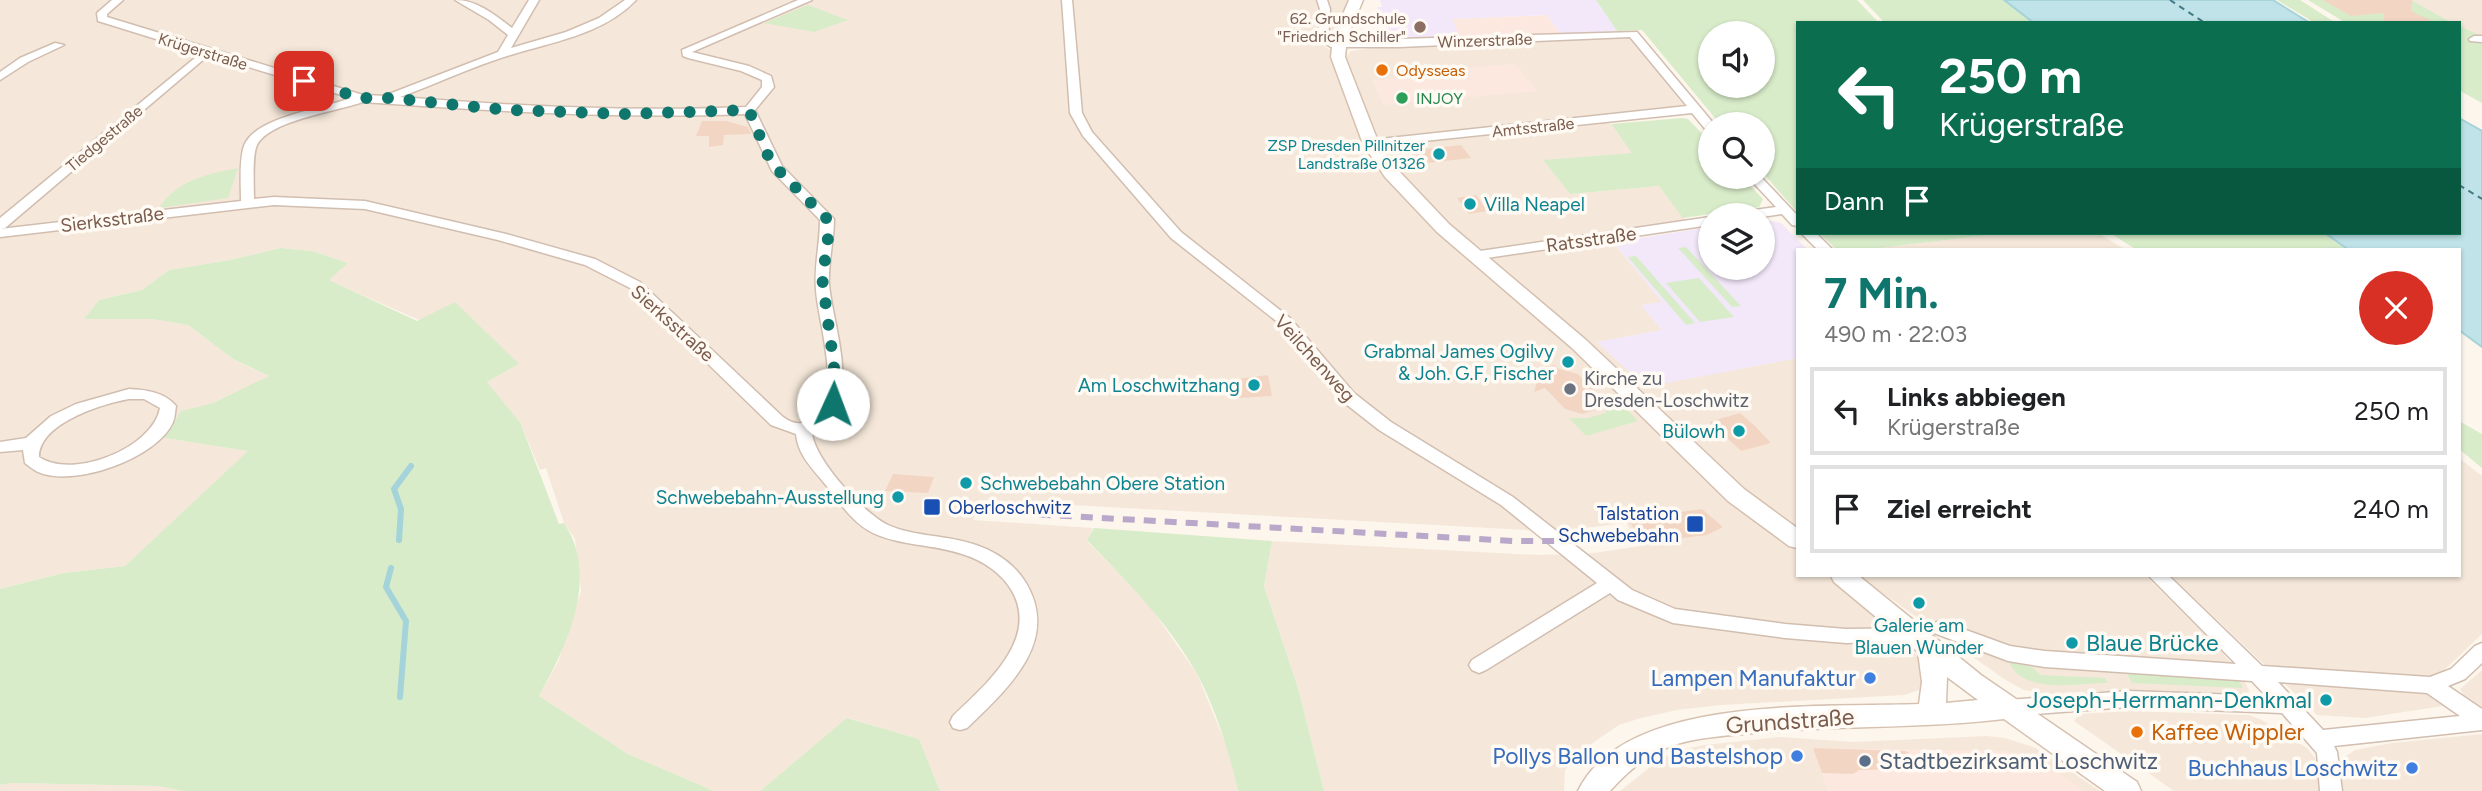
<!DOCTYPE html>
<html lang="de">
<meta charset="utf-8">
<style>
:root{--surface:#fff;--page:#f6f6f6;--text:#202124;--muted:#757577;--line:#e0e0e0;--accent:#0f766e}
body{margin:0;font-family:Figtree,sans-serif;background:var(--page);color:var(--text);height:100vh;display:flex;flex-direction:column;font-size:26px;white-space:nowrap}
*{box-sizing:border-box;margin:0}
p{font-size:23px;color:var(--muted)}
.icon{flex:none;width:38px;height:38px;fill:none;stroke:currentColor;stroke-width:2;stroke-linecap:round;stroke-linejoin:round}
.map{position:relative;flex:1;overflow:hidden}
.drawer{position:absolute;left:1796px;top:248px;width:665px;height:329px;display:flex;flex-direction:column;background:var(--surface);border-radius:0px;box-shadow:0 2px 5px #0004}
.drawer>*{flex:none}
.banner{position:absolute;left:1796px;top:21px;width:665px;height:214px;border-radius:0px;box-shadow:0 2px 5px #0004;background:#0b6e4f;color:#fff;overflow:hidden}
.controls{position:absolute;left:1698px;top:21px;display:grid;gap:14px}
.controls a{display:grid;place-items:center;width:77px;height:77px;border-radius:50%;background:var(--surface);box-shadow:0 2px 5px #0004;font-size:35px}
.pin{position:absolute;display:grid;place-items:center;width:60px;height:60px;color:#fff;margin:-30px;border-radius:14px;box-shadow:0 4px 10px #0006}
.me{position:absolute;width:77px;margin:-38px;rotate:2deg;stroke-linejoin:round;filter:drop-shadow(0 0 5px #0008)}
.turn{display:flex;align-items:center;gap:24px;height:147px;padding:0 28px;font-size:32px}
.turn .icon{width:91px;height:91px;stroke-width:2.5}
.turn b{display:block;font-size:49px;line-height:60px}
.then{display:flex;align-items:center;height:66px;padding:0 28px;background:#0003;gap:14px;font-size:26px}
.round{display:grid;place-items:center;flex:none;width:74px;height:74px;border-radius:37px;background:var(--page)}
.summary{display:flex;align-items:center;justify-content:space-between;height:119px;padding:0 28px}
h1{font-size:42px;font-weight:700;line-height:52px;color:var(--accent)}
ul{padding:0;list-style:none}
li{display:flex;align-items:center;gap:21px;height:88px;margin:0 14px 10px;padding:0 14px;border:4px solid var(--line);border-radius:0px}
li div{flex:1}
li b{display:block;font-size:26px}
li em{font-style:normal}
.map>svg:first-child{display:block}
.residential{fill:#f5e8da}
.commercial{fill:#fde8e0}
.education{fill:#f3e8fa}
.green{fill:#d8ecc9;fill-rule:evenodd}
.water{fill:#bfe3e8;stroke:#a5d3da;stroke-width:2}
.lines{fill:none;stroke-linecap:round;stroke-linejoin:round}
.stream{stroke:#a5d3da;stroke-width:6}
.ferry{stroke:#437c86;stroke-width:2;stroke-dasharray:6 5;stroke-linecap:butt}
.building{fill:#f3d5c3}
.minor-casing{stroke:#d1beb0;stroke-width:3}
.secondary-casing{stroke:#d6c0b0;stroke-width:3}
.minor{fill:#fff;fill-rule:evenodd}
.secondary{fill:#fff;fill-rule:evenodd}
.rail{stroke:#b9a8c9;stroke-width:6;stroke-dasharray:12 9;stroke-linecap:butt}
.route{stroke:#0f766e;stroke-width:12;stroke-dasharray:0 21.6}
.education-dot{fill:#8d6e63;stroke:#fffaf3;stroke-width:2.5}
.food-dot{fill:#e8710a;stroke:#fffaf3;stroke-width:2.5}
.leisure-dot{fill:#2e9e5b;stroke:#fffaf3;stroke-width:2.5}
.culture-dot{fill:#0f9aa8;stroke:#fffaf3;stroke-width:2.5}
.worship-dot{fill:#6b7280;stroke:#fffaf3;stroke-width:2.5}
.transit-dot{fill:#1a4fb4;stroke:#fffaf3;stroke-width:2.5}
.shop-dot{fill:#3f7fe0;stroke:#fffaf3;stroke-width:2.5}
.service-dot{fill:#5c6f8a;stroke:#fffaf3;stroke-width:2.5}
.labels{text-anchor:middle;stroke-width:7;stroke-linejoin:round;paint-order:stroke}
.far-education-label{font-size:16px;fill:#785e54;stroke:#fffaf3;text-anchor:end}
.far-street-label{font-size:16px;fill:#7a5c4d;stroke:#fffaf3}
.far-food-label{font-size:16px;fill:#c56008;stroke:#fffaf3;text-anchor:start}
.far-leisure-label{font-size:16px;fill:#27864d;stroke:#fffaf3;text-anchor:start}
.far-culture-label{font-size:16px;fill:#0d838f;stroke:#fffaf3;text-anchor:end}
.culture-label{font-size:19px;fill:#0d838f;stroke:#fffaf3;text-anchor:end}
.street-label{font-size:19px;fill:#7a5c4d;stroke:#fffaf3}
.worship-label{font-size:19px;fill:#5b616d;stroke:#fffaf3;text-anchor:start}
.transit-label{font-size:19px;fill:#164399;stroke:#fffaf3;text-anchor:start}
.near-culture-label{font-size:23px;fill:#0d838f;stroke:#fffaf3;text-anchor:start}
.near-shop-label{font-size:23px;fill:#366cbe;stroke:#fffaf3;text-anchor:end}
.near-street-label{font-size:23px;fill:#7a5c4d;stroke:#fffaf3}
.near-food-label{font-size:23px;fill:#c56008;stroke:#fffaf3;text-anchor:start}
.near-service-label{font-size:23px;fill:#4e5e75;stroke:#fffaf3;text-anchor:start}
</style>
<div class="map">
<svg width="2482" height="791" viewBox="0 0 2482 791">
<rect width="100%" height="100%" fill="#fdf6ec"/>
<path class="residential" d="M0,0H1350L1334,36H1329V28L1319,39L1320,43L1332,51L1356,126L1365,144L1411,203L1464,257L1548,325L1765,526L1797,548V576H1835L1877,607L1890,624L1886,628L1875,630L1882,643L1906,647L1914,652L1924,665L1922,689L1904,695L1721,705L1677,710L1641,718L1619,725L1594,742L1565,770L1564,791H1324L1298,688L1264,586L1272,541L1536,555L1587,554L1641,546L1626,523L1559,531L1526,530L980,500L973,520L1093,528L1087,541L1146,601L1197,674L1229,752L1238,791H940L919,739L848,718L760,791H714L628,754L539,696L558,662L581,591L575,539L564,523L546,468L540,470L520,422L487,382L519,364L328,280L348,263L312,251L281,248L230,260L169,270L142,290L99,300L84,319H152L188,325L233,359L270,377L213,403L182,411L175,421L160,437L249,451L125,566L64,573L0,589Z
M2309,0H2482V103L2459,90V23H2347Z
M1626,37L1633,41L1686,108L1381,139L1375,136L1346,57L1351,51L1387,46Z
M1609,122L1633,153L1544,161L1570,194L1659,186L1686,220L1480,250L1473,248L1450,226L1399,173L1386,154L1389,147L1399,144Z
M2005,233H2098L2126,250H1863Z
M1611,240L1663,303L1642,306L1662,330L1597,342L1646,386L1797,358V531L1743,491L1491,261L1494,256Z
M2459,458L2482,476V634L2441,673L2433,676L2271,671L2171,576H2459Z
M1859,576H2146L2221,651L2242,676L2249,690L2248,695L2095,691L2047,694L2024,690L2004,679Z
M2482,670V708L2466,698L2460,689Z
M2281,680L2423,691L2443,706L2365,718L2317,715Z
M2131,711L2249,715L2262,720L2307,748L2315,758L2319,791H2174L2074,721L2079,714Z
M2482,734V791H2343L2339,761L2355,750L2392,743Z
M1987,736L2005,738L2036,748L2100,791H1620L1659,760L1679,750L1705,745L1780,737L1853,742Z
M12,783L158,786L183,791H0V785Z"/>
<path class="commercial" d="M1547,15L1560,34L1460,38L1451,19Z
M1515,64L1537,91L1383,105L1372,80L1401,78L1399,73Z
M1813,748L2005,751L2029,759L2054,773L2056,771L2084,791H1828Z"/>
<path class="education" d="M1380,0H1596L1617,31L1560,34L1547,15L1452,19L1460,38L1392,41L1377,7H1382Z
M1762,219L1781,223L1808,250H1797V358L1646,387L1597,342L1662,330L1641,305L1662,302L1613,242L1710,227V268H1762Z"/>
<path class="green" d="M1596,0H1857L1879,23H1797V212L1762,172V124H1720L1642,30L1617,31ZM1710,33H1762V86H1710Z
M1863,0H2004L2034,23H1885Z
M2277,0H2300L2336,23H2315Z
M2308,0H2411L2452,23H2346Z
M808,5L848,20L814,32L764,23Z
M2459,26L2482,36V103L2459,90Z
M1682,118L1688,119L1710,142V177H1742L1763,199L1759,207L1683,218L1659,186L1570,194L1543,160L1632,153L1611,124Z
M238,168L228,198L159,208C177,180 207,174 238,168Z
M1819,233H2005L1863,250H1837Z
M2110,233H2325L2349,250H2137Z
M1686,247L1741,306L1732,307L1678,248Z
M281,248L312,251L348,263L329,280L417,321L455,302L519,364L487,382L520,422L559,524L564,523C600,577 567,645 539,696L628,754L714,791H183L158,786L12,783L0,785V589L64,573L125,566L248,451L159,437L175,421L181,411L213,403L269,376L233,359L188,325L152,319H84L99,300L142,290L169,270L230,260Z
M1636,256L1695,323L1686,325L1628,257Z
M1699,278L1734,317L1700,322L1666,283Z
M1612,394L1638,421L1586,436L1569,418H1588L1606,413Z
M2459,421L2482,434V468L2459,449Z
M1094,528L1272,541L1264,586L1298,688L1324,791H1238C1229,752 1216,709 1197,674C1169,623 1126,581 1087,540Z
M2009,662L2032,667L2040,675L2105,678L2108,683C2079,683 2023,695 2009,662Z
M2126,672L2238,679L2243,688L2132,683Z
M847,718L919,739L940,791H760Z"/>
<path class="water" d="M2004,0H2273L2310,23H2034Z
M2459,118L2482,131V347L2459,330V250H2349L2325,233H2459Z"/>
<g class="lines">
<path class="stream" d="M399,540L401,509L394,489L411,466
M391,568L386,587L406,621L400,697"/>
<path class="ferry" d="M2170,0L2205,23
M2459,185L2482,199"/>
</g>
<path class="building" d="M2323,0H2412L2411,11L2436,23H2384V13L2351,16Z
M702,121H726L748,127L751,134L724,135L723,145L709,147V136H696Z
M1461,145L1471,158L1418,164L1409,151Z
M1476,195L1488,211L1469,214L1457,198Z
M1554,365L1559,369L1578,374L1602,398L1599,409L1582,414L1565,409L1545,388L1534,392L1541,368Z
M1268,375L1272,396L1239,398L1236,379Z
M1740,413L1755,426L1771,443L1741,451L1709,422Z
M893,474L934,477L928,493L885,491Z
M1702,509L1723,527L1707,535L1643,543L1628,519Z
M1813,748L1905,751L1909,753L1914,769L1859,770L1853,774L1822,773Z"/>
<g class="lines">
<defs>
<path id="minor" d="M112,0H123L107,14V17L363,95L388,96L389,94L498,52L508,35L489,20L455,0C477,0 495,15 512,28L529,0H539L511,48L566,32L599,18L625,0H636C603,35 551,42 507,56C471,67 436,84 400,97C516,106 629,112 746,107L762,87V80L741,71L688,58L683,56L682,50L798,0H812L692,52L749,66L771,76L774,87L755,110L782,166L834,219C834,241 828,262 829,284C832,323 867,415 812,432C813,458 864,514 888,525C915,537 948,535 976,545C997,552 1015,565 1026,583C1061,642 1007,689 967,728L960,730L953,728L950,722L953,716C984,686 1040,640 1012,591C1002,573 982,560 962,554C933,544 901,546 873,533C851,522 840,502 825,484C812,468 798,455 796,434L771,425L630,288L585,265L498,240L365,209L274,205L0,237V218L201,53L98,21L97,13ZM212,56L351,98C325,108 254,117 244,146C239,160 241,186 241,201L0,229L5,228L204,59ZM363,102C493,111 615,119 745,114L772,171L820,220C820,243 814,266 816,290C818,323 844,396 812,419C802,426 793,424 783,417L640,282L595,259L506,234L365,201L274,197L254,199C254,186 252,155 257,145C270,120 338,111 363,102Z
M1062,0H1072L1082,113L1092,132L1181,232L1290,318L1354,393L1391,422L1513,497L1632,590L1675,609L1785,624L1846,629L1917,628L1924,630L1927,635L1924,640L1846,643L1785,638L1673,623L1618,600L1610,593L1486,670L1479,673L1472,670L1469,665L1472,660L1597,583L1501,505L1379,430L1342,401L1280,324L1171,238L1083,136L1070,113Z
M1317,0H1327L1330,9L1328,38L1333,41L1637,32L1714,124H1710V131L1706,130L1692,113L1367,147L1365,144L1371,140L1687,106L1630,37L1399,47H1331L1318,39L1320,9Z
M2474,36H2482V42L2470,41L2469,39Z
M55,43L64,45L28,62L0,80V72L20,58Z
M1748,177H1761L1797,215V226L1792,225L1782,214L1762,217L1741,215L1747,211L1776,207Z
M1710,217V225L1473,260L1466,256L1473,252Z
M1801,233H1816L1833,250H1818Z
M129,389C147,390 164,392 176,406C175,411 175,418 173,422C158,458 73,488 38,472C34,470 29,466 25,463L23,450L0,452V442L26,438L51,416L76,404ZM129,399H144L160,408C153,448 73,480 39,457C39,423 102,404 129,399Z
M2149,576H2169L2262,666L2430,677L2451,669L2475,646L2482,643V663L2465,679L2448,686L2482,709V730L2334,746L2337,752L2342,791H2320L2317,753L2282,713L2128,707L2008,716L2001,714L1998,708L2001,702L2008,700L2128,691L2266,696L2252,681L2045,667L2008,661L1934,633L1931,628L1934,623L1941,621L2010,646L2045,651L2236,664ZM2278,682L2427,693L2460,716L2323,730Z"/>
<path id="secondary" d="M1349,0H1363L1347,38L1345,57L1379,144L1397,169L1449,224L1586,340L1744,489L1797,528V548L1789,546L1728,501L1572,348L1437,232L1385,177L1363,144L1331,57L1333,38Z
M1831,576H1859L1981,675L2137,782L2141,791H2105L2004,719C1921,729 1837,725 1754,733C1725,736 1691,737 1664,749C1643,758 1625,774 1610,791H1578C1625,693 1827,708 1919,704L1922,682L1918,652L1834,582ZM1947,677L1978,700L1946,703Z"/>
</defs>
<use href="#minor" class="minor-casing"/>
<use href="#secondary" class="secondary-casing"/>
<use href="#minor" class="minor"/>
<use href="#secondary" class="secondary"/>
<path class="rail" d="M976,511L1514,541H1572L1637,534"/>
</g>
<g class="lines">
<path class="route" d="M304,81L362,98H389L507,110L623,114L749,110L769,158L776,168L827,219L828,243L822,277L834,366L833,404"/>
</g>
<circle class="education-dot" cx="1420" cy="27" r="7"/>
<g class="food-dot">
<circle cx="1382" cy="70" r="7"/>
<circle cx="2137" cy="732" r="7"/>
</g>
<circle class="leisure-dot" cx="1402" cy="98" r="7"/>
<g class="culture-dot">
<circle cx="1439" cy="154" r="7"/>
<circle cx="1470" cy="204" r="7"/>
<circle cx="1568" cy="362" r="7"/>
<circle cx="1254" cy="385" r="7"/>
<circle cx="1739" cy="431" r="7"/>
<circle cx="966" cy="483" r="7"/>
<circle cx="898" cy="497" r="7"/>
<circle cx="1919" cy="603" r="7"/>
<circle cx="2072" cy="643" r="7"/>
<circle cx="2326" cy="700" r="7"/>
</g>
<circle class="worship-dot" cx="1570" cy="389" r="7"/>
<g class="transit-dot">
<rect x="923" y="498" width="18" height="18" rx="3.5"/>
<rect x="1686" y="515" width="18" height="18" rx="3.5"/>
</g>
<g class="shop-dot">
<circle cx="1870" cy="678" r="7"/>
<circle cx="1797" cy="756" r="7"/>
<circle cx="2412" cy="768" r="7"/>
</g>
<circle class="service-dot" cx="1865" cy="761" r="7"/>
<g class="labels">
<g class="far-education-label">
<text x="1406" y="24">62. Grundschule<tspan x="1406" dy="18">"Friedrich Schiller"</tspan></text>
</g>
<g class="far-street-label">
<text transform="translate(1485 40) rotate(-2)" y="6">Winzerstraße</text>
<text transform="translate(203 51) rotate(17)" y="6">Krügerstraße</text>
<text transform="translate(1533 127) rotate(-6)" y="6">Amtsstraße</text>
<text transform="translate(104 138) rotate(-40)" y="6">Tiedgestraße</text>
</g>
<g class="far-food-label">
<text x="1396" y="76">Odysseas</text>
</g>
<g class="far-leisure-label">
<text x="1416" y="104">INJOY</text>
</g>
<g class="far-culture-label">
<text x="1425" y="151">ZSP Dresden Pillnitzer<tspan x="1425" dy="18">Landstraße 01326</tspan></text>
</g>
<g class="culture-label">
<text x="1484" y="211" text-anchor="start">Villa Neapel</text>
<text x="1554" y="358">Grabmal James Ogilvy<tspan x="1554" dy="22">&amp; Joh. G.F, Fischer</tspan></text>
<text x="1240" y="392">Am Loschwitzhang</text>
<text x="1725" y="438">Bülowh</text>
<text x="980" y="490" text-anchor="start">Schwebebahn Obere Station</text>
<text x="884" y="504">Schwebebahn-Ausstellung</text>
<text x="1919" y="632" text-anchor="middle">Galerie am<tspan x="1919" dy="22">Blauen Wunder</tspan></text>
</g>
<g class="street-label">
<text transform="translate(112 219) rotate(-7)" y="7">Sierksstraße</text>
<text transform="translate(1591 239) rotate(-8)" y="7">Ratsstraße</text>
<text transform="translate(673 323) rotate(42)" y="7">Sierksstraße</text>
<text transform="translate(1315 358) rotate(48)" y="7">Veilchenweg</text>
</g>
<g class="worship-label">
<text x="1584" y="385">Kirche zu<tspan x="1584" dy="22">Dresden-Loschwitz</tspan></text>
</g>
<g class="transit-label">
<text x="948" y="514">Oberloschwitz</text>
<text x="1679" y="520" text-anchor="end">Talstation<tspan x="1679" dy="22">Schwebebahn</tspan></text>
</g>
<g class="near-culture-label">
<text x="2086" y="651">Blaue Brücke</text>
<text x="2312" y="708" text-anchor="end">Joseph-Herrmann-Denkmal</text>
</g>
<g class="near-shop-label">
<text x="1856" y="686">Lampen Manufaktur</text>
<text x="1783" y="764">Pollys Ballon und Bastelshop</text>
<text x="2398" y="776">Buchhaus Loschwitz</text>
</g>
<g class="near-street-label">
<text transform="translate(1790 721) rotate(-4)" y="8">Grundstraße</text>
</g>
<g class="near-food-label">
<text x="2151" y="740">Kaffee Wippler</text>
</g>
<g class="near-service-label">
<text x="1879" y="769">Stadtbezirksamt Loschwitz</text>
</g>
</g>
</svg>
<div class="controls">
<a><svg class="icon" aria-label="sound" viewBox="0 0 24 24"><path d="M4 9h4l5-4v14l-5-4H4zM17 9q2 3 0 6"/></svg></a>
<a><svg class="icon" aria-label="search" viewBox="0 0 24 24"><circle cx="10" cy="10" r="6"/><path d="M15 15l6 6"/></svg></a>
<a><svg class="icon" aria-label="layers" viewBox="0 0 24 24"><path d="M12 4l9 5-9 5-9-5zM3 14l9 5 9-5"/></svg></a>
</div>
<div class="pin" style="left:304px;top:81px;background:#d93025"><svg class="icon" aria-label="arrive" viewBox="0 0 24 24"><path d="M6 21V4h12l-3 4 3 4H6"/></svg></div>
<svg class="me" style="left:833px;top:404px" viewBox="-20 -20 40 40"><circle r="19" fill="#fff"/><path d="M0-13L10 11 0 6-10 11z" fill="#0f766e"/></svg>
<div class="banner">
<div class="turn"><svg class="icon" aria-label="left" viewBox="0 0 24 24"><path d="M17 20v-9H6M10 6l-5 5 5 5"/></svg><div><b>250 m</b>Krügerstraße</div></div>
<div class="then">Dann<svg class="icon" aria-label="arrive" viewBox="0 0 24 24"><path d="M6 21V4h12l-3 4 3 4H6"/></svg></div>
</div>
<section class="drawer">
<div class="summary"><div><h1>7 Min.</h1><p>490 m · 22:03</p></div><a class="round" style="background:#d93025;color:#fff"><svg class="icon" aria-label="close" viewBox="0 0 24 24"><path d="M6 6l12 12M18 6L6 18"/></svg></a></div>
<ul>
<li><svg class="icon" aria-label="left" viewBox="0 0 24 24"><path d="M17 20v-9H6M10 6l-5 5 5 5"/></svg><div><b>Links abbiegen</b><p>Krügerstraße</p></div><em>250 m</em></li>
<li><svg class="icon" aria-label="arrive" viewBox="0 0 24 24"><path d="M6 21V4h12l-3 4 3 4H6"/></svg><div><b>Ziel erreicht</b></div><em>240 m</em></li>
</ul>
</section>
</div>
